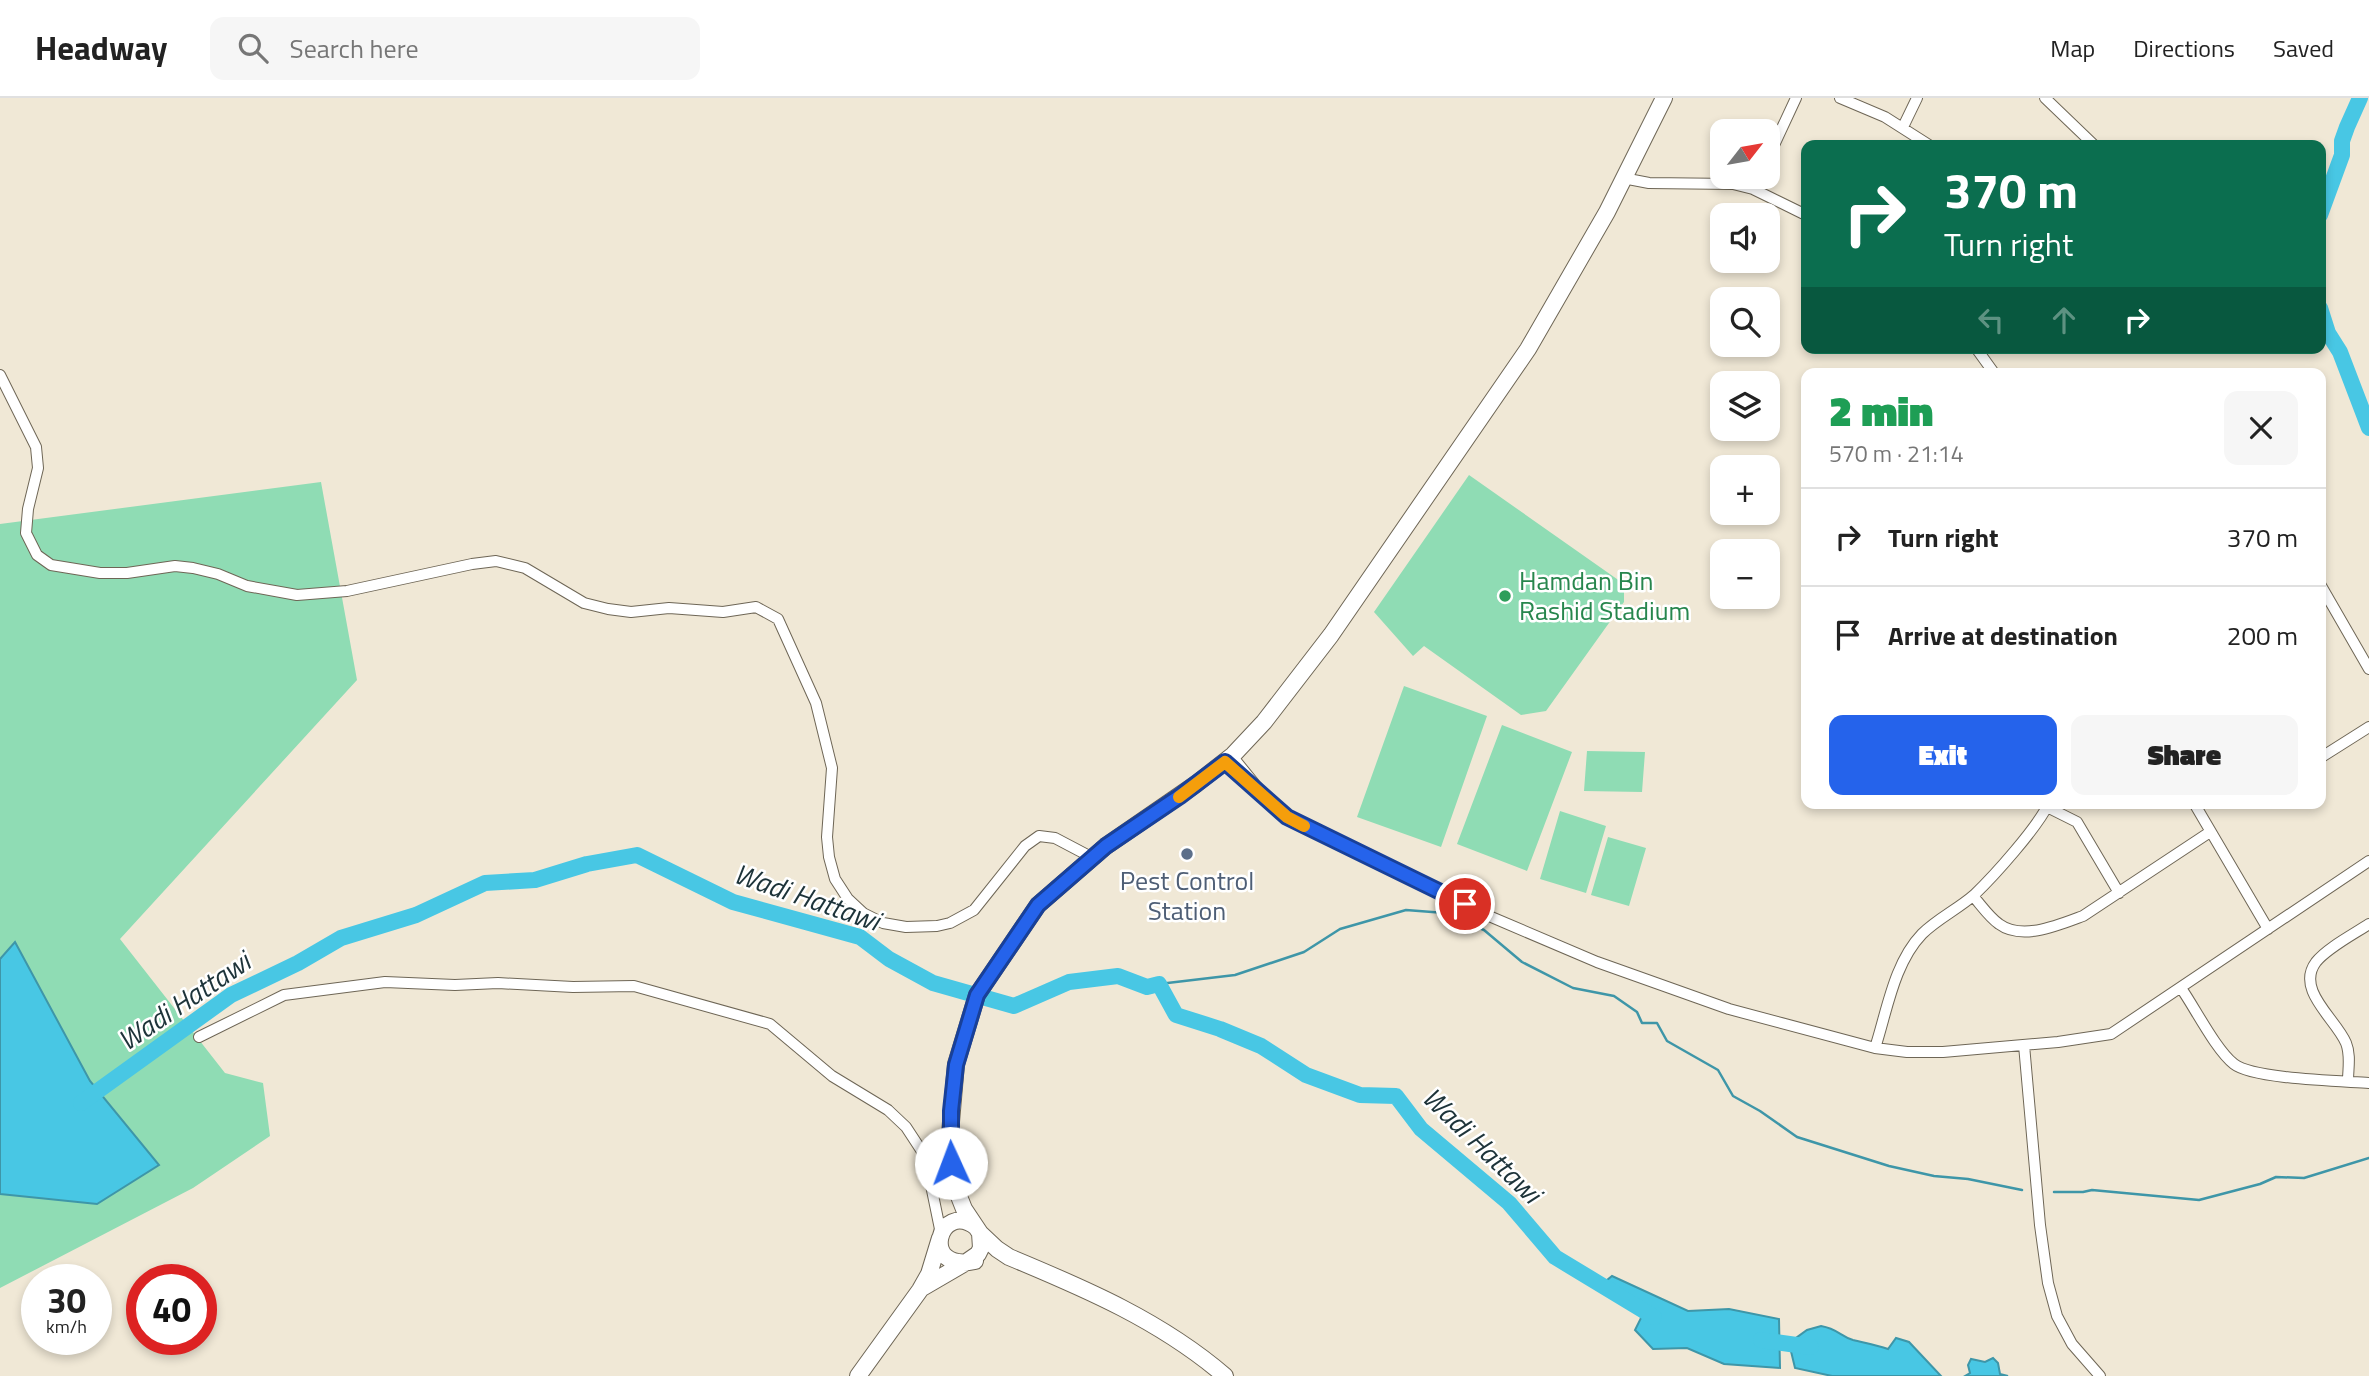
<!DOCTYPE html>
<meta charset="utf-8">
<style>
:root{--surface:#fff;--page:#f6f6f6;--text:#222;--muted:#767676;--line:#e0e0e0;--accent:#2563eb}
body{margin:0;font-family:"Titillium Web",sans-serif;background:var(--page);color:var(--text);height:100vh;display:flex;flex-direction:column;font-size:26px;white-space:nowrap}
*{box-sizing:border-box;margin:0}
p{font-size:23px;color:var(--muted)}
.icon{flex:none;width:38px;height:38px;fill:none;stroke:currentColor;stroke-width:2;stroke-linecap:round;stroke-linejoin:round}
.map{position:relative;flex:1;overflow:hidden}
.side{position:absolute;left:1801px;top:270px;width:525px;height:441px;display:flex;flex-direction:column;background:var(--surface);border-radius:14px;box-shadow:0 4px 10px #0003}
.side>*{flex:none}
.guide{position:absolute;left:1801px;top:42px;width:525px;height:214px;border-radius:14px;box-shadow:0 4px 10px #0003;background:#0b6e4f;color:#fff;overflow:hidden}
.needle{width:46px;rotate:59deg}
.fabs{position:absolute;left:1710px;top:21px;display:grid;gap:14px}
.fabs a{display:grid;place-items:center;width:70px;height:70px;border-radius:14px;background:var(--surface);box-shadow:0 4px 10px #0003;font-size:35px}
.speed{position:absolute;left:21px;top:1166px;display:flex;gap:14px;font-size:35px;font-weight:700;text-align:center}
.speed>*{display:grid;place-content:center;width:91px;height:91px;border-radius:50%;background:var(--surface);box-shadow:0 4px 10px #0003;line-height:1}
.speed small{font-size:18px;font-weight:400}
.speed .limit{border:10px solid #d22;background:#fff;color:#111}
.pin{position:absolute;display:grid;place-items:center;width:60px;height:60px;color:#fff;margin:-30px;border:4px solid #fff;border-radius:50%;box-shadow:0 2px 7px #0007}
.me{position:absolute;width:77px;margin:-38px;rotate:358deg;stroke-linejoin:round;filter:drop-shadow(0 0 5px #0008)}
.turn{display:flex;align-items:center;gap:24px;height:147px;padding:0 28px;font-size:32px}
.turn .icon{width:91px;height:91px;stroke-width:2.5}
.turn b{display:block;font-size:49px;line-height:60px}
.lanes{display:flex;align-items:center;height:66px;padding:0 28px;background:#0003;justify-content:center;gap:35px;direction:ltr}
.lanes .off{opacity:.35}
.round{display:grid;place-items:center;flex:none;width:74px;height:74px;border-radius:14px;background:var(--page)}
.overview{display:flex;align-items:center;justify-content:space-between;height:119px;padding:0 28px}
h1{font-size:42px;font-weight:800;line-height:52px;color:#1e9e55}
.button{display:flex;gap:14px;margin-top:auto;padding:14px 28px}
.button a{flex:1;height:80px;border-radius:14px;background:var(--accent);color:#fff;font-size:28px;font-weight:800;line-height:80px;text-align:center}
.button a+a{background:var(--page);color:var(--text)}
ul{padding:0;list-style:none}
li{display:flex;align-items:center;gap:21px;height:98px;padding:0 28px;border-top:2px solid var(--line)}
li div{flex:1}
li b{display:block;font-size:26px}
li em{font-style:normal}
header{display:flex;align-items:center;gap:42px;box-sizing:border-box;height:98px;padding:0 35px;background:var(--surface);border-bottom:2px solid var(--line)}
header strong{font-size:33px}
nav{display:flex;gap:38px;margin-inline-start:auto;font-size:24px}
.search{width:490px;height:63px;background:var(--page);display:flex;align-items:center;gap:18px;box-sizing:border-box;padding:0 24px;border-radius:14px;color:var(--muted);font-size:26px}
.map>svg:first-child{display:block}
.green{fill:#8fdcb4}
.water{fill:#48c7e4;stroke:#3e96a8;stroke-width:2}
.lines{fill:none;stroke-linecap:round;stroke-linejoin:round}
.stream{stroke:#3e96a8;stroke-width:2.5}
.river{stroke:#48c7e4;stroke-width:16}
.street-casing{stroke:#6e6656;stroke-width:12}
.secondary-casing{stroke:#6e6656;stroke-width:18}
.street{stroke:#fff;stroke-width:10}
.secondary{stroke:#fff;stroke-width:16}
.route-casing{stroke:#184099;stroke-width:18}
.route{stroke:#2563eb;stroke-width:12}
.slow{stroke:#f59e0b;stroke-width:12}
.leisure-dot{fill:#2e9e5b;stroke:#fff;stroke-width:2.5}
.service-dot{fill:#5c6f8a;stroke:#fff;stroke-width:2.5}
.labels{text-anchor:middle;stroke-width:5;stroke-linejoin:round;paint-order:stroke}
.leisure-label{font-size:26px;fill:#27864d;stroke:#fff;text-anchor:start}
.service-label{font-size:26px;fill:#4e5e75;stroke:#fff}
.water-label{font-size:28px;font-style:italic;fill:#1d3339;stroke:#fff}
</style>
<header>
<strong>Headway</strong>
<div class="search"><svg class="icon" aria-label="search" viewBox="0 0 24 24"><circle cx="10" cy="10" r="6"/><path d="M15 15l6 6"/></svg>Search here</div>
<nav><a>Map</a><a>Directions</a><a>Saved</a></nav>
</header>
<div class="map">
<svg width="2369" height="1278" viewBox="0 0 2369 1278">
<rect width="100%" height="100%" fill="#f0e8d6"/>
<path class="green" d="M1469,377L1624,486V504L1546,613L1521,617L1424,548L1413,558L1374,514Z
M321,384L357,582L120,841L225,975L263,985L270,1038L193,1090L0,1190V426Z
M1404,588L1487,618L1441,749L1357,719Z
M1502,627L1572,654L1527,773L1457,746Z
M1587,653L1645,654L1642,694L1584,693Z
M1560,713L1606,728L1586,795L1540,781Z
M1608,739L1646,750L1629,808L1591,797Z"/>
<path class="water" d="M15,844L90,983L159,1067L97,1106L0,1096V861Z
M1612,1178L1688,1213L1729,1211L1779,1221L1780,1270L1724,1266L1687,1250L1653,1251L1635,1232L1641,1220L1637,1204L1619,1200L1601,1187Z
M1821,1228C1838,1231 1840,1238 1853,1242C1865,1245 1876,1247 1888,1251L1896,1240L1909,1244L1941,1278H1832L1795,1270L1789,1245L1807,1232Z
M1993,1260L1998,1265L2000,1276L2008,1278H1965L1970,1275L1968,1267L1971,1261L1985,1264Z"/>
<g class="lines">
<path class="stream" d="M1159,886L1235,877L1304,854L1340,831L1406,812L1445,815L1484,832L1522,864L1573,890L1614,898L1637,914L1642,925H1657L1667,943L1718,972L1733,998L1760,1013L1797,1039L1889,1068L1934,1078L1968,1081L2022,1092
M2054,1094H2083L2092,1092L2199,1102L2260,1086L2276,1079L2304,1080L2369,1060"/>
<path class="river" d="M2320,117L2342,57V43L2347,29L2360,0
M2320,210L2328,235L2340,254L2369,330
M81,1005L231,897L298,865L341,840L416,817L485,785L535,782L587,766L637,757L733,804L860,839L889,861L933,885L1014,908L1069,884L1118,878L1147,889L1159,886L1176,917L1220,931L1261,948L1306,977L1360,997L1396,998L1421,1031L1509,1105L1555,1159L1654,1219
M1761,1242L1811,1249"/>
<defs>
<path id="street" d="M1840,0L1885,19L1929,47
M2045,0L2094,47
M1903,29L1917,0
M1768,60L1796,0
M1623,80L1649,85L1733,86L1753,91L1806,117
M1976,250L1994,275
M0,277L36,349L38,370L28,411L26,435L37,457L51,467L100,475H127L175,468L193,470L218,476L247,488L297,497L347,493L472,466L496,463L525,470L584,505L608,511L631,514L669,510L723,514L756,509L778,521L816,605L832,670L827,739L829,759L835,781L848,801L863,815L883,825L906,829L937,828L950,825L974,812L1025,748L1039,738L1055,740L1093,760
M2320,486L2369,571
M1232,658L1262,695L1287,719L1489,818L1597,864L1729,911L1875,950L1907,954H1943L2058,944L2111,936L2369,763
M2320,660L2369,629
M1225,664L1251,687
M2194,705L2268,831
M2047,709L2077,724L2119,795
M1973,798C1981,807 1989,819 1999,826C2022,843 2059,827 2083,818L2210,734
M2181,890C2195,910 2216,952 2234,966C2253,981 2342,983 2369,985
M199,939L284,897L385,884L455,887L498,885L573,889L634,888L770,926L832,978L888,1012L906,1029L925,1058L941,1136
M2024,947L2040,1127L2048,1185L2057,1218L2072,1246L2100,1278
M1875,950C1887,913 1894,865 1922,836C1937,821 1958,811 1974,797C1994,778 2037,730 2049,705
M2348,983C2348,971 2351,957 2346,945C2336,921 2295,892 2316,864C2327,850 2354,836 2369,826"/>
<path id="secondary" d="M980,1135L997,1151L1009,1159C1086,1191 1161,1223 1225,1278
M975,1163C918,1175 939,1101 976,1129
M965,1165L978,1156L981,1150L980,1135L964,1111L953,1083L949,1047L956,966L977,897L1038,807L1106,748L1196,686L1233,657L1264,624L1331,537L1528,251L1607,114L1664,0
M922,1190L965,1165
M858,1278L920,1192L929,1176L940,1140"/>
</defs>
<use href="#street" class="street-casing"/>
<use href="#secondary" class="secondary-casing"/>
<use href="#street" class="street"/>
<use href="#secondary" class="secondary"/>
</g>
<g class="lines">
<defs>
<path id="route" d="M951,1065V1013L956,967L977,897L1038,807L1106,748L1180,698L1225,664L1287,719L1465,806"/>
</defs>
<use href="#route" class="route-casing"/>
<use href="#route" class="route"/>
<path class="slow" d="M1179,699L1225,664L1287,719L1304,728"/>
</g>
<circle class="leisure-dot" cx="1505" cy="498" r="7"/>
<circle class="service-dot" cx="1187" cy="756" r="7"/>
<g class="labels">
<g class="leisure-label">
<text x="1519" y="492">Hamdan Bin<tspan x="1519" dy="30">Rashid Stadium</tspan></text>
</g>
<g class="service-label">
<text x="1187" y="792">Pest Control<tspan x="1187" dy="30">Station</tspan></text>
</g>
<g class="water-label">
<text transform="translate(807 799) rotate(19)" y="10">Wadi Hattawi</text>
<text transform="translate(184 903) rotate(-34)" y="10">Wadi Hattawi</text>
<text transform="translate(1482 1047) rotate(44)" y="10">Wadi Hattawi</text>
</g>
</g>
</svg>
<div class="fabs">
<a><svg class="needle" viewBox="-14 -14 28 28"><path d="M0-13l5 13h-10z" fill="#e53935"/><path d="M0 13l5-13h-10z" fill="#767676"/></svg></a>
<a><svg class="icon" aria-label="sound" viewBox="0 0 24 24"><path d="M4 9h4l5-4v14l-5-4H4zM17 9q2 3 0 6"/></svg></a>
<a><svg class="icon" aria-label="search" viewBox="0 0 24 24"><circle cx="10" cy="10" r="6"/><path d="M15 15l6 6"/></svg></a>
<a><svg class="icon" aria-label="layers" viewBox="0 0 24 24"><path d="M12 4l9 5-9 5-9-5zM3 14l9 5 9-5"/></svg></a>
<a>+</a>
<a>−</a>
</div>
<div class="speed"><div>30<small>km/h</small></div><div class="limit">40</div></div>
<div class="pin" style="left:1465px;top:806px;background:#d93025"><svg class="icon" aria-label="arrive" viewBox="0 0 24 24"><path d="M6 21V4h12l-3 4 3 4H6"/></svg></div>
<svg class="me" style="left:951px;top:1065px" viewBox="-20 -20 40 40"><circle r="19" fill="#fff"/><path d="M0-13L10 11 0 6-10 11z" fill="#2563eb"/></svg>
<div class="guide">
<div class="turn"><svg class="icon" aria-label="right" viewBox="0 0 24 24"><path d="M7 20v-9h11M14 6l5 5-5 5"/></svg><div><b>370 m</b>Turn right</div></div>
<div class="lanes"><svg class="icon off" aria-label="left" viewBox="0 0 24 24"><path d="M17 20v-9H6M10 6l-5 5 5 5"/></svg><svg class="icon off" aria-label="ahead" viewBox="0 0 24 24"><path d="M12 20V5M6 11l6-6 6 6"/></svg><svg class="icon" aria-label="right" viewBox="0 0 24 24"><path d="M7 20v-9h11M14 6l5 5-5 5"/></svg></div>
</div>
<section class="side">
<div class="overview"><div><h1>2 min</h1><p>570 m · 21:14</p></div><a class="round"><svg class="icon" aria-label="close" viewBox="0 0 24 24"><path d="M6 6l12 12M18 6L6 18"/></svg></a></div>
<ul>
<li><svg class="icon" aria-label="right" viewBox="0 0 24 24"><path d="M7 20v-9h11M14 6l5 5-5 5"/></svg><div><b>Turn right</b></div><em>370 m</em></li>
<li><svg class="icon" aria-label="arrive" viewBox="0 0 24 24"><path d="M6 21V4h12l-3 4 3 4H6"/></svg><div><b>Arrive at destination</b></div><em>200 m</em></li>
</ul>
<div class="button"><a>Exit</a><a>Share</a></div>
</section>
</div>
